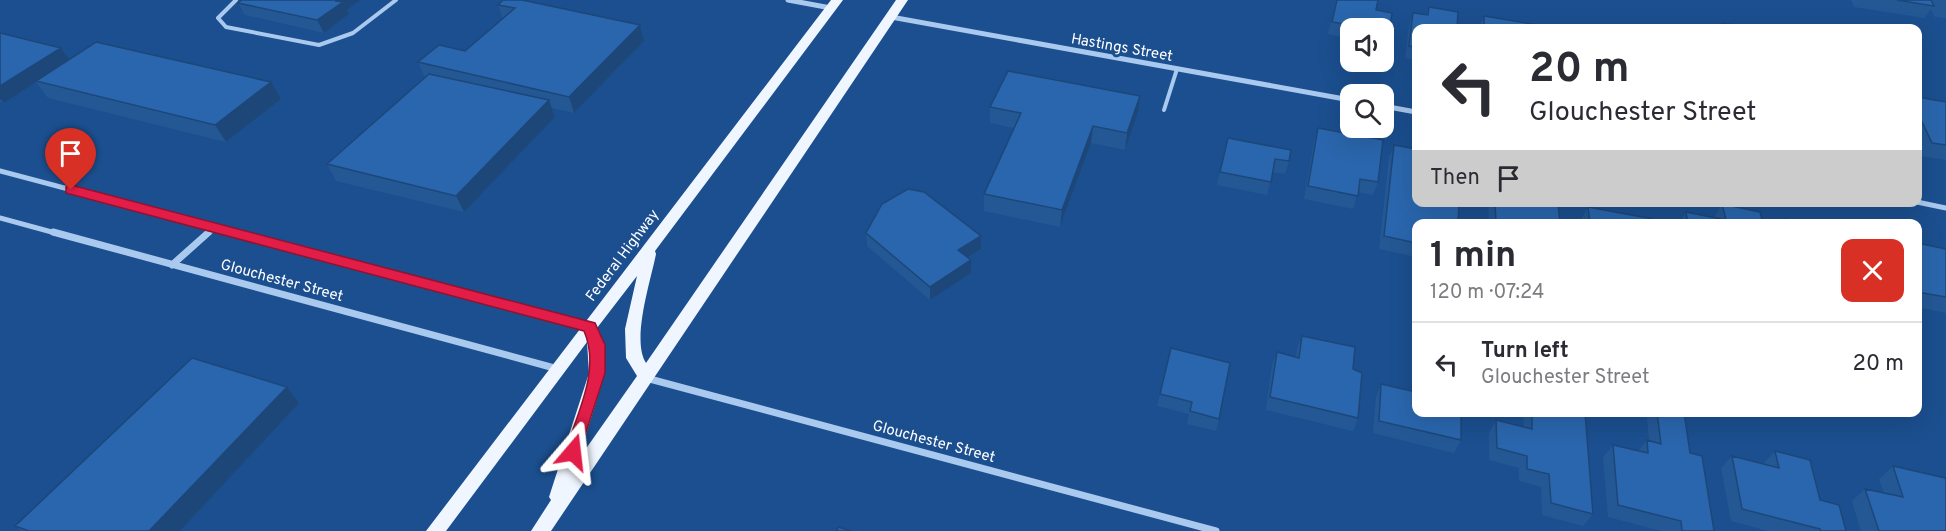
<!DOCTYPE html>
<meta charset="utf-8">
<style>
:root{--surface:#fff;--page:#f7f7f7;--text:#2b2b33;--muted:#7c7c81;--line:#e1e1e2}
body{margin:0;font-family:Overpass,sans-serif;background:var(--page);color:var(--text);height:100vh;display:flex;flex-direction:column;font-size:22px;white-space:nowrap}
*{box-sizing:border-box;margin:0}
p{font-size:20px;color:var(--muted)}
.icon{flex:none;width:33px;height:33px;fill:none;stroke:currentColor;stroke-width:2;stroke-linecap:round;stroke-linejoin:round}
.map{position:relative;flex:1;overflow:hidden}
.details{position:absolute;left:1412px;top:219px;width:510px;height:198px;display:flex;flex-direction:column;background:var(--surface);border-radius:12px;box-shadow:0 6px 24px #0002}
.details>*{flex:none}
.hud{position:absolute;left:1412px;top:24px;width:510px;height:183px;border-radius:12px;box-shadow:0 6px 24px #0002;background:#fff;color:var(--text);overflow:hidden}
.fabs{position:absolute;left:1340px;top:18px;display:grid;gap:12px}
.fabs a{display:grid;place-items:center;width:54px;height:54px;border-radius:12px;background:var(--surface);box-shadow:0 6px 24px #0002;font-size:30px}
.pin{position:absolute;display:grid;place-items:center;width:51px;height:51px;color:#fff;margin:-62px -26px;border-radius:50% 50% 50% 0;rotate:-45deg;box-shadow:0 0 6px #0007}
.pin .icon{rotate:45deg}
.me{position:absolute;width:66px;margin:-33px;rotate:17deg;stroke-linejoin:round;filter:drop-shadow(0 0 4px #0008)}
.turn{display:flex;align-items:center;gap:21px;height:126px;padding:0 18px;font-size:27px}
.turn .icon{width:78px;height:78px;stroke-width:2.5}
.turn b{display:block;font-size:42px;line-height:51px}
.then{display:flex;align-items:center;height:57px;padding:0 18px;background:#0003;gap:12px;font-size:22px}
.round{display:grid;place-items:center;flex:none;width:63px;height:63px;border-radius:12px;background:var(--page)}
.overview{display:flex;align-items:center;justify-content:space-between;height:102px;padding:0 18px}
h1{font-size:36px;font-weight:700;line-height:45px}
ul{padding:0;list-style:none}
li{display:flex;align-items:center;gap:18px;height:84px;padding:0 18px;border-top:2px solid var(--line)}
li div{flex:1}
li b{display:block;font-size:22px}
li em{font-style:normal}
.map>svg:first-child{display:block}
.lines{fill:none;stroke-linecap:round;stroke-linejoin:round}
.lane{stroke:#a9c9ee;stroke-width:4}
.street-far1{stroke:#a9c9ee;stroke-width:5}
.street{stroke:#a9c9ee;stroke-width:7}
.primary{fill:#f0f6ff;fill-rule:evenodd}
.wall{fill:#245895}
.shaded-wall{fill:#1d4779}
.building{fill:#2a66ad;stroke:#1d4779;stroke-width:1.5}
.route{fill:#e11d48;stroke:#92132f;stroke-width:1.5}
.labels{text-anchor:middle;stroke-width:6;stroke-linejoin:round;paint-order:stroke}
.street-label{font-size:15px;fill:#fff;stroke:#1b4f8f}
</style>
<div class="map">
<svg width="1946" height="531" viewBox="0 0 1946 531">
<rect width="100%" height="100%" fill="#1b4f8f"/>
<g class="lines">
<path class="lane" d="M236,0L218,18L226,27L319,45L353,33L396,0
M1164,110L1177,69"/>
<path class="street-far1" d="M788,0L831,8
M891,17L1350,100
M1383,106L1416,112
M0,171L238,234
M1917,202L1946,208
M0,218L59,234
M207,234L214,228"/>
<path class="street" d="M53,232L558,369
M232,232L589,327
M172,265L209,232
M646,378L1216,531"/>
<path class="primary" d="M831,0H843L655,251L656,254C651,280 631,340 646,363L896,0H908L551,531H531L551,500L549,497L589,373L587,342L446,531H426ZM637,276L625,329L626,358L637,376L578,460L605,373V345L597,328Z"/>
</g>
<path class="wall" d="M242,0H360L347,10L349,14L324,33L245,15L238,3Z
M1336,0L1376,10L1389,32L1385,45H1383V28H1350V38L1328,34Z
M1851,0H1946V18L1935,17L1931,9L1924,18L1854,7Z
M498,5L640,25L644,41L574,113L552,108L555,117L464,212L336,181L327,164L425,78L418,62L465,51L503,19Z
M1429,7L1458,12L1416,28V60L1405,58L1409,26L1413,13L1426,15Z
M1484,16L1549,28H1479Z
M0,33L69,60L281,99L226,142L48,98L36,82L4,103L0,102Z
M1917,97L1946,102V160L1921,156L1917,147Z
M990,107L1138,112L1125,150L1091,143L1060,227L984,211V194L1014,128L990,123Z
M1318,128L1378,182L1373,195L1358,192L1353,209L1304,199L1314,141Z
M1228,138L1289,161L1285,174L1273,172L1267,195L1217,185Z
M1394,145L1416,224V257L1379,249L1389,158Z
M1488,202H1558L1560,224H1489Z
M1722,204L1763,224H1679L1686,212L1714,218Z
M1588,207L1654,224H1581V220Z
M866,233L981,236V249L968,258L971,260V273L930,300L867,246Z
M1917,243L1946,249V313L1917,307Z
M1302,336L1353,369L1358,418L1353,431L1266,410L1272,365L1277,352L1296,357L1297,349Z
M1171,348L1219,419L1216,431L1187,424L1189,414L1157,406Z
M1381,384L1461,440L1454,453L1373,433L1376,397Z
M287,387L299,403L180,531H21L15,526Z
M1523,412H1585L1593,514L1583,526L1542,515L1541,487L1519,481V468L1489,460V433L1496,420L1524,427Z
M1650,412H1657L1690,453L1714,531H1661L1608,517L1603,457L1613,445L1638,451L1647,440L1649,441L1647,417Z
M1775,451L1820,500L1846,531H1768L1731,521L1721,468L1732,456L1763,464Z
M1893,466L1946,531H1861L1852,501L1865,489L1884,493L1879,479Z"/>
<path class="shaded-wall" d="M337,0H360L347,10L349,14L324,33L317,20Z
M640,25L644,41L574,113L569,97Z
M61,48L70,61L36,81V82L4,103L0,99V86Z
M271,82L281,99L226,142L215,125Z
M1140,96L1138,112L1125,150L1127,133Z
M549,100L555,117L464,212L456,196Z
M1093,126L1091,143L1060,227L1062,210Z
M981,236V249L959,263L958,250Z
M971,260V273L930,300V287Z
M287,387L299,403L180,531H149Z"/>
<path class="building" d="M242,0H337L336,1L343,2L317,20L238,3Z
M503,0H522L640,25L569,97L418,62L439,45L465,51L515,8L498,5Z
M1337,0H1378L1376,10L1392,13L1389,32L1383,31V28H1368L1332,22Z
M1897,0H1931L1934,6Z
M1429,7L1458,12L1457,28H1416V47L1409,46L1413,13L1428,15Z
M1484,16L1549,27V28H1484Z
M1722,23L1754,28H1723Z
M0,33L61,48L0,86Z
M96,42L271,82L215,125L36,81Z
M1008,71L1140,96L1127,133L1093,126L1062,210L984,194L1021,113L990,107Z
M429,74L549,100L456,196L327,164Z
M1917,97L1946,102V145L1932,143L1917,111Z
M1318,128L1383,140L1378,182L1360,179L1358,196L1308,186Z
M1228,138L1291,150L1289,161L1275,159L1271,182L1220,172Z
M1394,145L1416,149V202H1459L1458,224H1416V243L1384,236Z
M908,189L924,192L981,236L958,250L971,260L930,287L866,233L882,204Z
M1495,202H1558L1560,224H1496Z
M1722,204L1760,212L1763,224H1688L1686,212L1726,220Z
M1588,207L1653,219L1654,224H1590Z
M1785,219L1806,224H1786Z
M1917,243L1946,249V297L1917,292Z
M1302,336L1355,347L1353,369L1362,373L1358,418L1270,397L1277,352L1299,358Z
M1171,348L1230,363L1219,419L1190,411L1192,402L1160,394Z
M192,358L287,387L149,531H29L15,526Z
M1381,384L1416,392V412H1461V440L1379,421Z
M1532,412H1585L1593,514L1551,503L1549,474L1527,469V456L1497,448L1496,420L1532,429Z
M1657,412H1684L1690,453L1702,456L1714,531H1682L1681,521L1618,505L1613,445L1648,453L1647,440L1661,444Z
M1775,451L1810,460L1820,500L1839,505L1846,531H1821L1820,529L1742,509L1732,456L1779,468Z
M1893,466L1945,478L1946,480V531H1879L1865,489L1903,497Z
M838,527L851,531H837Z"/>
<path class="route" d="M71,185L595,323L605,345V373L578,457H567L565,452C577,414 601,370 584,331L66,193V187Z"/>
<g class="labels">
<g class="street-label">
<text transform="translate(1122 47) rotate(10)" y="5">Hastings Street</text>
<text transform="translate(622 255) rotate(-53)" y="5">Federal Highway</text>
<text transform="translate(282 280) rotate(15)" y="5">Glouchester Street</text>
<text transform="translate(934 441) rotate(15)" y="5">Glouchester Street</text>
</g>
</g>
</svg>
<div class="fabs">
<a><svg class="icon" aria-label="sound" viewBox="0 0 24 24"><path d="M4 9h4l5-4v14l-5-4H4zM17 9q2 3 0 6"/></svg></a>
<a><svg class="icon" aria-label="search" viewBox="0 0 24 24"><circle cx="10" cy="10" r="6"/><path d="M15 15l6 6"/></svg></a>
</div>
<div class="pin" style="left:71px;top:190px;background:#d93025"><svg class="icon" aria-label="arrive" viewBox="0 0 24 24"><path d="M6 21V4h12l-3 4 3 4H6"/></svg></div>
<svg class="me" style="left:573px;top:452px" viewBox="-20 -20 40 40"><path d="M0-17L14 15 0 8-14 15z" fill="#e11d48" stroke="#fff" stroke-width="4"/></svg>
<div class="hud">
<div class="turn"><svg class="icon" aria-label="left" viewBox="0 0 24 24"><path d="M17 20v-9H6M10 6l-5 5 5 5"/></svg><div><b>20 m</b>Glouchester Street</div></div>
<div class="then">Then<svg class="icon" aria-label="arrive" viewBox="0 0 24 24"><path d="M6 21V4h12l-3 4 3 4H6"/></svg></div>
</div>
<section class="details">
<div class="overview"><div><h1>1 min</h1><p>120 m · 07:24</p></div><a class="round" style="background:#d93025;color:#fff"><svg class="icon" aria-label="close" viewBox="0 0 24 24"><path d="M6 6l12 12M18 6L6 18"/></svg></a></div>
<ul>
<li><svg class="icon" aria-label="left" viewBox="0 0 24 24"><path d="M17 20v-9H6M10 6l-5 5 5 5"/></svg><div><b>Turn left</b><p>Glouchester Street</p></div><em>20 m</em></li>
</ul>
</section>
</div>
